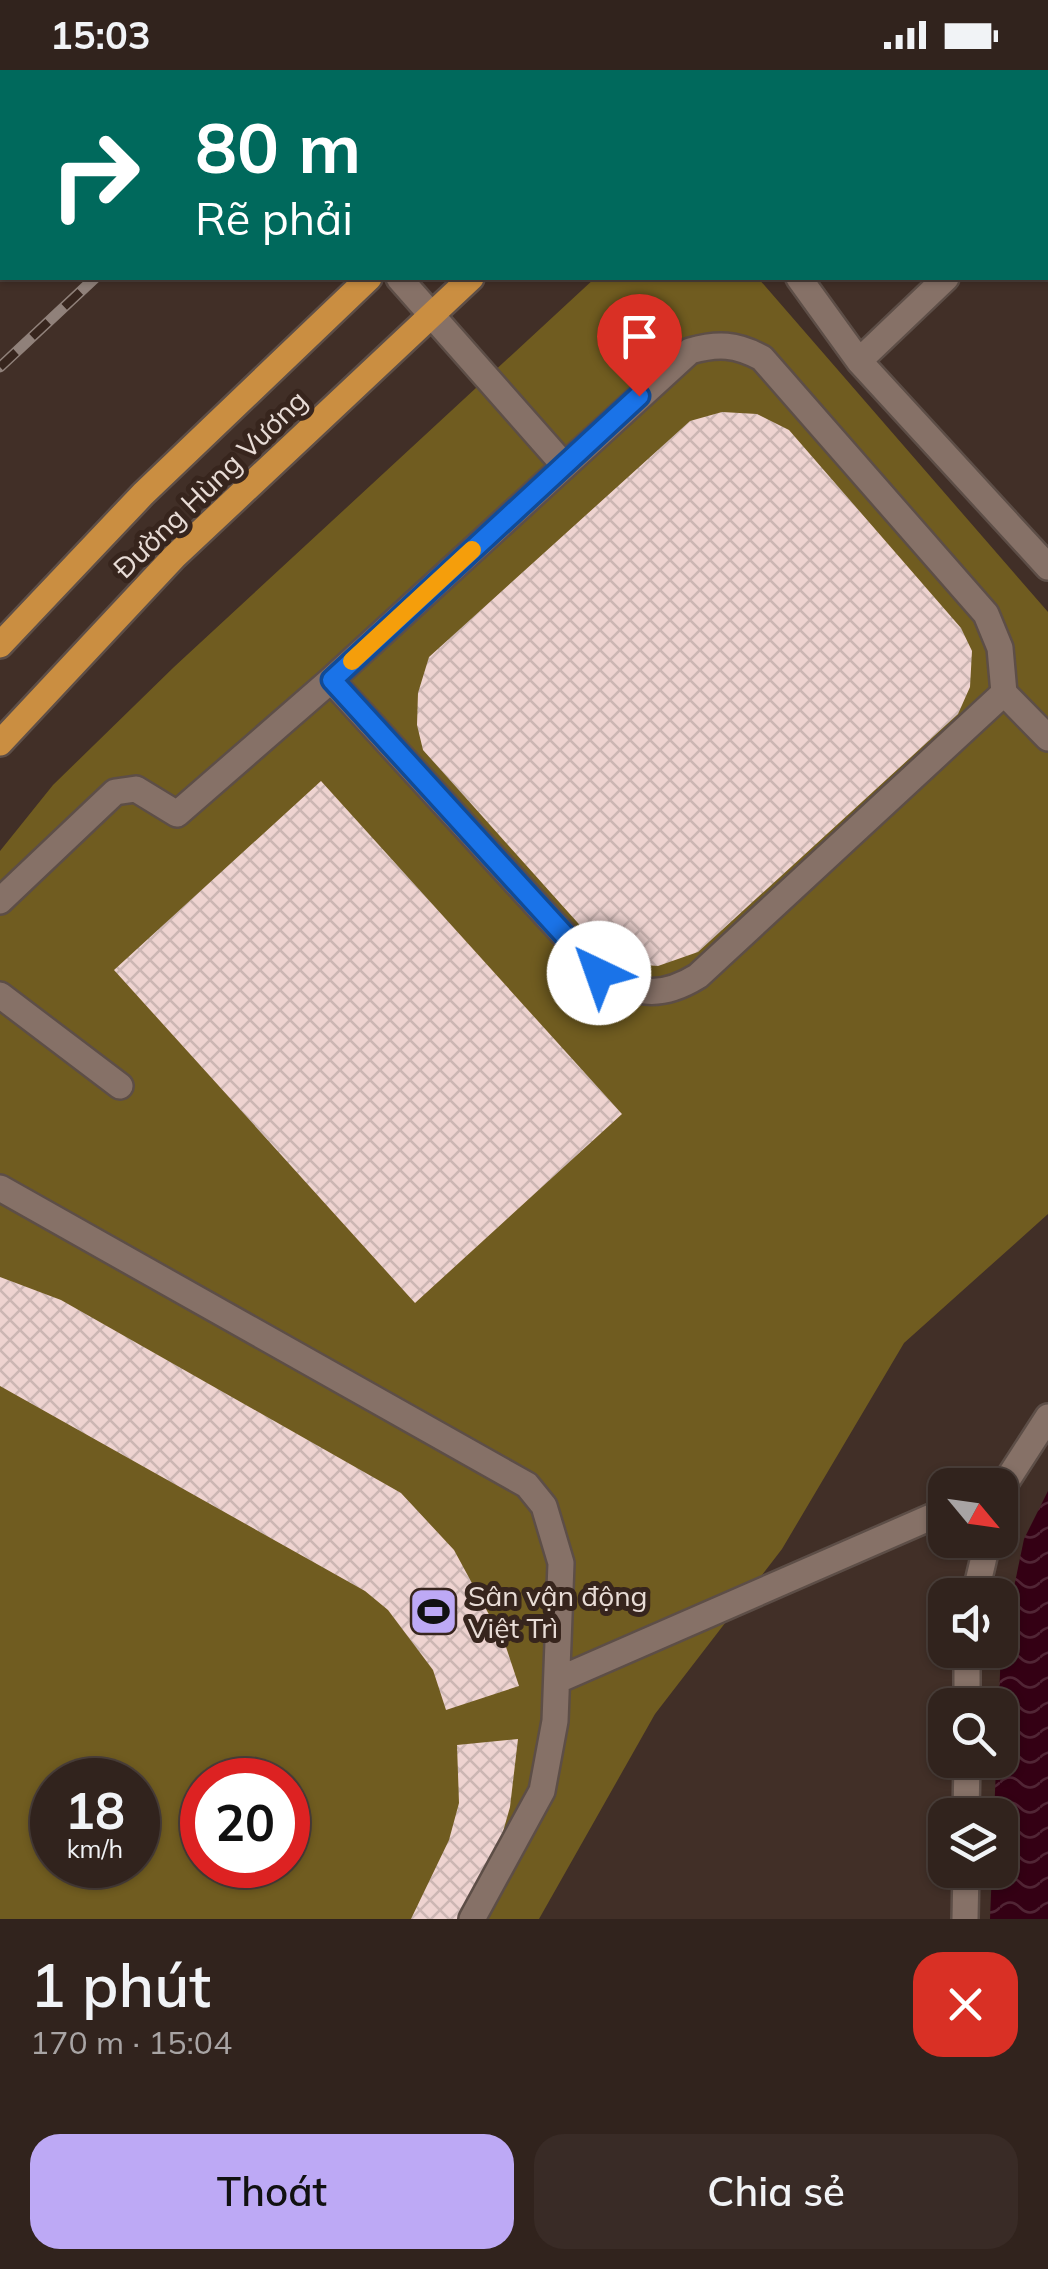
<!DOCTYPE html>
<html lang="vi">
<meta charset="utf-8">
<style>
:root{--surface:#31231d;--page:#392b26;--text:#f1f3f6;--muted:#a8a4a4;--line:#4c403b;--accent:#bda9f5}
body{margin:0;font-family:Mulish,sans-serif;background:var(--page);color:var(--text);height:100vh;display:flex;flex-direction:column;font-size:38px;white-space:nowrap}
*{box-sizing:border-box;margin:0}
p{font-size:32px;color:var(--muted)}
.icon{flex:none;width:55px;height:55px;fill:none;stroke:currentColor;stroke-width:2;stroke-linecap:round;stroke-linejoin:round}
.map{position:relative;height:1849px;overflow:hidden}
.sheet{display:flex;flex-direction:column;background:var(--surface);flex:1}
.sheet>*{flex:none}
.hud{position:absolute;left:0px;top:0px;width:1050px;height:210px;box-shadow:0 2px 8px #0004,0 0 0 2px var(--line);background:#00695c;color:#fff;overflow:hidden}
.needle{width:65px;rotate:119deg}
.controls{position:absolute;left:928px;top:1398px;display:grid;gap:20px}
.controls a{display:grid;place-items:center;width:90px;height:90px;border-radius:20px;background:var(--surface);box-shadow:0 2px 8px #0004,0 0 0 2px var(--line);font-size:50px}
.speed{position:absolute;left:30px;top:1688px;display:flex;gap:20px;font-size:50px;font-weight:700;text-align:center}
.speed>*{display:grid;place-content:center;width:130px;height:130px;border-radius:50%;background:var(--surface);box-shadow:0 2px 8px #0004,0 0 0 2px var(--line);line-height:1}
.speed small{font-size:25px;font-weight:400}
.speed .limit{border:15px solid #d22;background:#fff;color:#111}
.pin{position:absolute;display:grid;place-items:center;width:85px;height:85px;color:#fff;margin:-102px -42px;border-radius:50% 50% 50% 0;rotate:-45deg;box-shadow:0 0 10px #0007}
.pin .icon{rotate:45deg}
.me{position:absolute;width:110px;margin:-55px;rotate:318deg;stroke-linejoin:round;filter:drop-shadow(0 0 8px #0008)}
.turn{display:flex;align-items:center;gap:35px;height:210px;padding:0 30px;font-size:45px}
.turn .icon{width:130px;height:130px;stroke-width:2.5}
.turn b{display:block;font-size:70px;line-height:85px}
.round{display:grid;place-items:center;flex:none;width:105px;height:105px;border-radius:30px;background:var(--page)}
.summary{display:flex;align-items:center;justify-content:space-between;height:170px;padding:0 30px}
h1{font-size:60px;font-weight:600;line-height:75px}
.button{display:flex;gap:20px;margin-top:auto;padding:20px 30px}
.button a{flex:1;height:115px;border-radius:30px;background:var(--accent);color:#111;font-size:40px;font-weight:600;line-height:115px;text-align:center}
.button a+a{background:var(--page);color:var(--text)}
.status{display:flex;justify-content:space-between;align-items:center;height:70px;padding:0 50px;background:var(--surface);direction:ltr}
.status svg{height:28px;fill:currentColor}
.map>svg:first-child{display:block}
.green{fill:#705c20;fill-rule:evenodd}
.water{fill:url(#water-waves)}
.building{fill:url(#building-cross-hatch)}
.lines{fill:none;stroke-linecap:round;stroke-linejoin:round}
.minor-casing{stroke:#5d4e47;stroke-width:30}
.major-casing{stroke:#5d4e47;stroke-width:30}
.minor{stroke:#867167;stroke-width:25}
.major{stroke:#ca8e41;stroke-width:25}
.rail-casing{stroke:#90817a;stroke-width:11}
.rail{stroke:#37251d;stroke-width:8;stroke-dasharray:22;stroke-linecap:butt}
.route-casing{stroke:#114b97;stroke-width:25}
.route{stroke:#1a73e8;stroke-width:18}
.slow{stroke:#f59e0b;stroke-width:18}
.labels{text-anchor:middle;stroke-width:10;stroke-linejoin:round;paint-order:stroke}
.street-label{font-size:28px;fill:#e8dcd6;stroke:#37251d}
.poi-label{font-size:28px;fill:#e8dcd6;stroke:#37251d;text-anchor:start}
</style>
<div class="status"><b>15:03</b><svg viewBox="0 0 49 12"><path d="M0 12V9h3v3zM5 12V6h3v6zM10 12V3h3v9zM15 12V0h3v12zM26 1h20v11H26zM47 4h2v5h-2z"/></svg></div>
<div class="map">
<svg width="1048" height="1849" viewBox="0 0 1048 1849">
<defs>
<pattern id="water-waves" width="16" height="10" patternUnits="userSpaceOnUse" patternTransform="scale(2.5)"><rect width="16" height="10" fill="#340014"/><path d="M0 5q4-4 8 0t8 0" fill="none" stroke="#512535"/></pattern>
<pattern id="building-cross-hatch" width="8" height="8" patternUnits="userSpaceOnUse" patternTransform="scale(2.5)"><rect width="8" height="8" fill="#eed3d0"/><path d="M0 0l8 8M0 8l8-8" fill="none" stroke="#ccb6b3"/></pattern>
</defs>
<rect width="100%" height="100%" fill="#412f27"/>
<path class="green" d="M595,208H758L1048,542V1144L904,1273L782,1479L655,1644L539,1849H0V781L53,715L174,597ZM52,1710H138V1795H52ZM202,1710H288V1795H202Z"/>
<path class="water" d="M1048,1421V1849H990L992,1800H1000V1745H994L1001,1580L1024,1469Z"/>
<path class="building" d="M722,342L757,344L789,360L961,558L972,581L970,617L958,644L698,882L658,896L633,894L603,881L423,680L417,655L418,623L429,587L690,351Z
M321,711L622,1044L415,1233L114,900Z
M0,1207L61,1230L401,1423L454,1480L505,1574L519,1616L446,1640L433,1600L388,1540L365,1521L0,1316Z
M518,1669L510,1737L495,1790L466,1849H411L449,1770L459,1733L457,1675Z"/>
<g class="lines">
<defs>
<path id="minor" d="M153,0L156,2
M399,208L563,394
M799,208L859,291L1048,497
M859,291L946,208
M331,610L599,903C636,925 661,929 698,906L1004,623
M0,831L115,722L136,719L177,744L331,610L690,281C718,273 736,274 762,288L986,544L1000,578L1004,623L1048,668
M0,925L120,1016
M0,1118L527,1415L544,1436L561,1493L555,1651L542,1721L472,1849
M1000,1429L1004,1415L1048,1347
M975,1525L988,1470
M967,1580V1635
M558,1610L945,1441
M966,1745L967,1690
M965,1849L966,1800"/>
<path id="major" d="M593,2L595,0
M692,2L695,0
M0,575L143,424L369,208
M0,673L174,487L471,208"/>
</defs>
<use href="#minor" class="minor-casing"/>
<use href="#major" class="major-casing"/>
<use href="#minor" class="minor"/>
<use href="#major" class="major"/>
<defs>
<path id="rail" d="M314,2L316,0
M0,297L95,208"/>
</defs>
<use href="#rail" class="rail-casing"/>
<use href="#rail" class="rail"/>
</g>
<g class="lines">
<defs>
<path id="route" d="M599,903L332,610L639,326"/>
</defs>
<use href="#route" class="route-casing"/>
<use href="#route" class="route"/>
<path class="slow" d="M352,591L472,480"/>
</g>
<defs>
<symbol id="stadium-square" viewBox="-11 -11 22 22"><rect x="-9" y="-9" width="18" height="18" rx="4" fill="#bda9f5" stroke="#37251d"/><path d="M0-5a6.5 5 0 1 0 0 10a6.5 5 0 1 0 0-10ZM-3.5-1.8h7v3.6h-7Z" fill="#111"/></symbol>
</defs>
<g fill-rule="evenodd">
<use href="#stadium-square" x="406" y="1514" width="55" height="55"/>
</g>
<g class="labels">
<g class="street-label">
<text transform="translate(210 414) rotate(-44)" y="10">Đường Hùng Vương</text>
</g>
<g class="poi-label">
<text x="468" y="1536">Sân vận động<tspan x="468" dy="32">Việt Trì</tspan></text>
</g>
</g>
</svg>
<div class="controls">
<a><svg class="needle" viewBox="-14 -14 28 28"><path d="M0-13l5 13h-10z" fill="#e53935"/><path d="M0 13l5-13h-10z" fill="#a8a4a4"/></svg></a>
<a><svg class="icon" aria-label="sound" viewBox="0 0 24 24"><path d="M4 9h4l5-4v14l-5-4H4zM17 9q2 3 0 6"/></svg></a>
<a><svg class="icon" aria-label="search" viewBox="0 0 24 24"><circle cx="10" cy="10" r="6"/><path d="M15 15l6 6"/></svg></a>
<a><svg class="icon" aria-label="layers" viewBox="0 0 24 24"><path d="M12 4l9 5-9 5-9-5zM3 14l9 5 9-5"/></svg></a>
</div>
<div class="speed"><div>18<small>km/h</small></div><div class="limit">20</div></div>
<div class="pin" style="left:639px;top:326px;background:#d93025"><svg class="icon" aria-label="arrive" viewBox="0 0 24 24"><path d="M6 21V4h12l-3 4 3 4H6"/></svg></div>
<svg class="me" style="left:599px;top:903px" viewBox="-20 -20 40 40"><circle r="19" fill="#fff"/><path d="M0-13L10 11 0 6-10 11z" fill="#1a73e8"/></svg>
<div class="hud">
<div class="turn"><svg class="icon" aria-label="right" viewBox="0 0 24 24"><path d="M7 20v-9h11M14 6l5 5-5 5"/></svg><div><b>80 m</b>Rẽ phải</div></div>
</div>
</div>
<section class="sheet">
<div class="summary"><div><h1>1 phút</h1><p>170 m · 15:04</p></div><a class="round" style="background:#d93025;color:#fff"><svg class="icon" aria-label="close" viewBox="0 0 24 24"><path d="M6 6l12 12M18 6L6 18"/></svg></a></div>
<div class="button"><a>Thoát</a><a>Chia sẻ</a></div>
</section>
